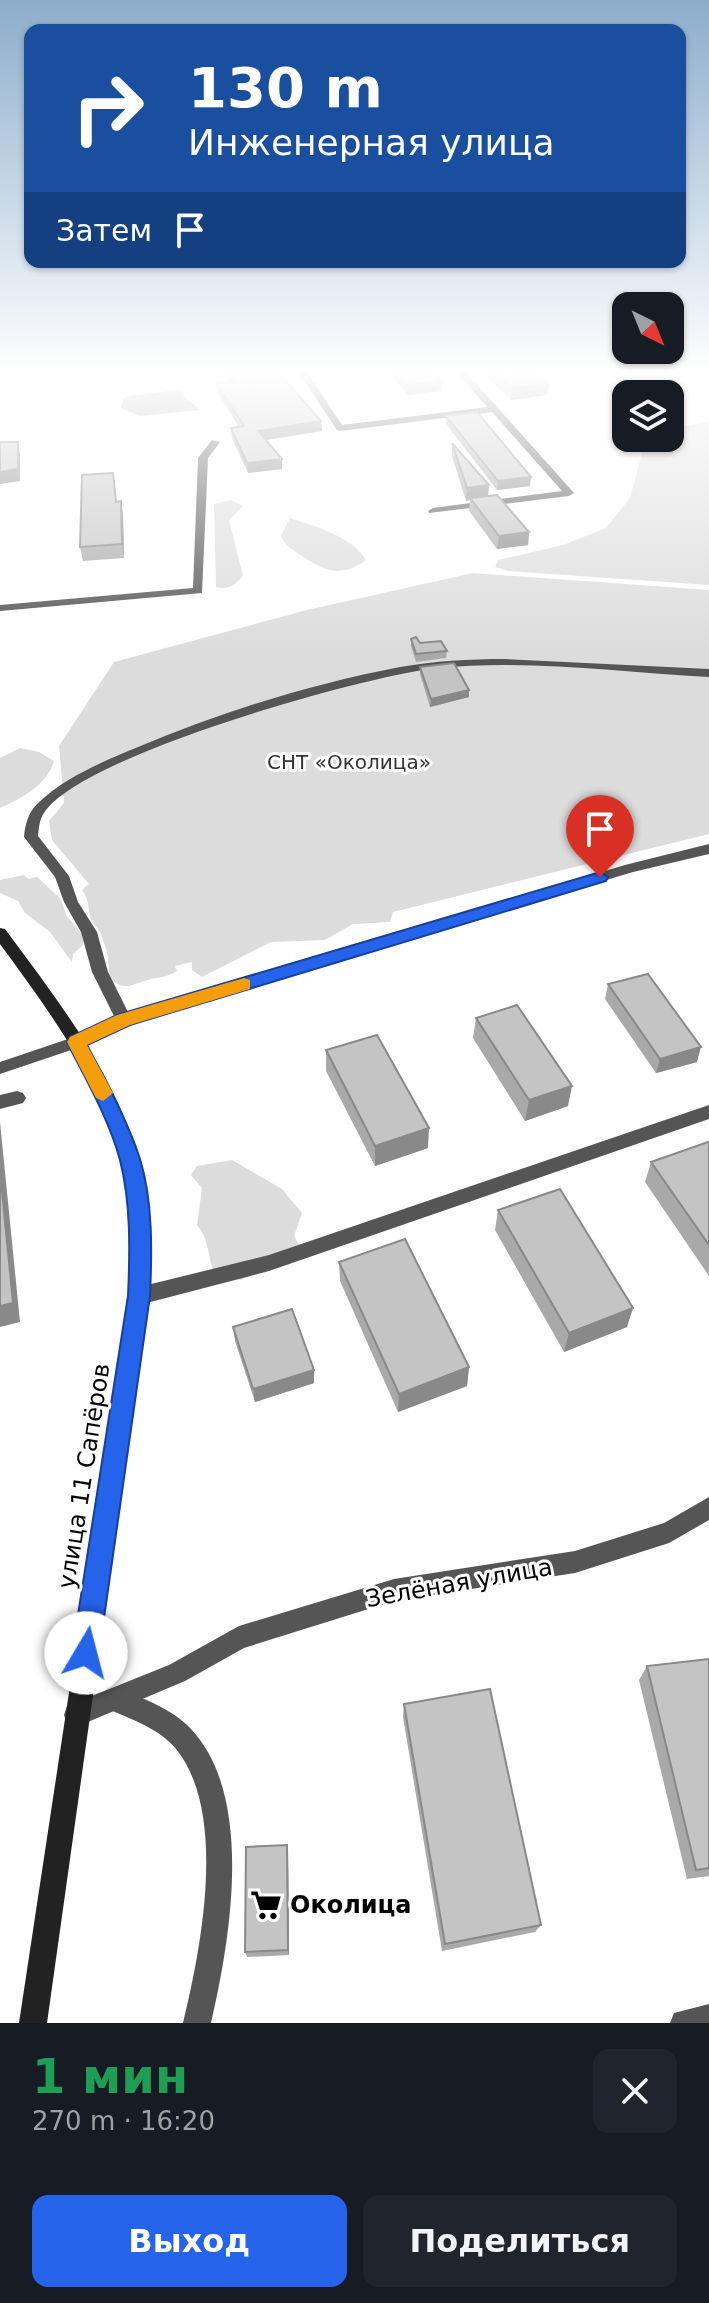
<!DOCTYPE html>
<html lang="ru">
<meta charset="utf-8">
<style>
:root{--surface:#171b24;--page:#20242c;--text:#f1f3f6;--muted:#9ea1a6;--accent:#2563eb}
body{margin:0;font-family:"DejaVu Sans",sans-serif;background:var(--page);color:var(--text);height:100vh;display:flex;flex-direction:column;font-size:30px;white-space:nowrap}
*{box-sizing:border-box;margin:0}
p{font-size:26px;color:var(--muted)}
.icon{flex:none;width:44px;height:44px;fill:none;stroke:currentColor;stroke-width:2;stroke-linecap:round;stroke-linejoin:round}
.map{position:relative;height:2023px;overflow:hidden}
.panel{display:flex;flex-direction:column;background:var(--surface);flex:1}
.panel>*{flex:none}
.top-card{position:absolute;left:24px;top:24px;width:662px;height:244px;border-radius:16px;box-shadow:0 2px 6px #0004;background:#1a4fa0;color:#fff;overflow:hidden}
.needle{width:52px;rotate:137deg}
.tools{position:absolute;left:612px;top:292px;display:grid;gap:16px}
.tools a{display:grid;place-items:center;width:72px;height:72px;border-radius:16px;background:var(--surface);box-shadow:0 2px 6px #0004;font-size:40px}
.pin{position:absolute;display:grid;place-items:center;width:68px;height:68px;color:#fff;margin:-82px -34px;border-radius:50% 50% 50% 0;rotate:-45deg;box-shadow:0 0 8px #0007}
.pin .icon{rotate:45deg}
.me{position:absolute;width:88px;margin:-44px;rotate:8deg;stroke-linejoin:round;filter:drop-shadow(0 0 6px #0008)}
.turn{display:flex;align-items:center;gap:28px;height:168px;padding:0 32px;font-size:36px}
.turn .icon{width:104px;height:104px;stroke-width:2.5}
.turn b{display:block;font-size:56px;line-height:68px}
.then{display:flex;align-items:center;height:76px;padding:0 32px;background:#0003;gap:16px;font-size:30px}
.round{display:grid;place-items:center;flex:none;width:84px;height:84px;border-radius:16px;background:var(--page)}
.head{display:flex;align-items:center;justify-content:space-between;height:136px;padding:0 32px}
h1{font-size:48px;font-weight:600;line-height:60px;color:#1e9e55}
.primary-button{display:flex;gap:16px;margin-top:auto;padding:16px 32px}
.primary-button a{flex:1;height:92px;border-radius:16px;background:var(--accent);color:#fff;font-size:32px;font-weight:600;line-height:92px;text-align:center}
.primary-button a+a{background:var(--page);color:var(--text)}
.map>svg:first-child{display:block}
.green{fill:#dcdcdc}
.water{fill:#a3a3a3}
.lines{fill:none;stroke-linecap:round;stroke-linejoin:round}
.service{fill:#555;fill-rule:evenodd}
.minor{fill:#555;fill-rule:evenodd}
.tertiary{fill:#555;fill-rule:evenodd}
.secondary{fill:#222;fill-rule:evenodd}
.wall{fill:#a9a9a9}
.shaded-wall{fill:#898989}
.building{fill:#c4c4c4;stroke:#898989;stroke-width:2}
.route{fill:#2563eb;stroke:#184099;stroke-width:2}
.slow{fill:#f59e0b}
.labels{text-anchor:middle;stroke-width:6;stroke-linejoin:round;paint-order:stroke}
.park-label{font-size:20px;fill:#333;stroke:#fff}
.near-street-label{font-size:24px;fill:#000;stroke:#fff}
.near-poi-label{font-size:24px;font-weight:bold;fill:#000;stroke:#fff;text-anchor:start}
</style>
<div class="map">
<svg width="709" height="2023" viewBox="0 0 709 2023">
<rect width="100%" height="100%" fill="#fff"/>
<path class="green" d="M709,422V585L508,571L495,567L498,560L563,545L606,528L630,498L646,438H670V423L685,426Z
M231,500L243,506L229,520L243,576C235,585 228,590 216,587L214,504Z
M290,518C315,526 353,537 366,560C340,579 323,570 299,554C290,548 286,546 281,536Z
M473,573L709,590V834L393,912L390,922L353,924L325,940L271,942L202,977L192,970V962L175,966L177,971C167,977 161,977 151,979C131,984 125,993 108,977C111,962 106,948 101,934C99,928 93,925 91,919C87,907 90,900 82,890L89,884L52,840L49,821L64,803L59,746L114,662L307,610Z
M20,748L39,752L54,761C47,785 22,798 0,808V758Z
M24,875L28,879L37,877L61,899L66,915L83,935V945L73,954L72,962L50,932L25,913L18,901L0,893V880Z
M232,1160L282,1189L302,1213L294,1236L302,1250L241,1280L217,1278C206,1258 211,1241 197,1225L202,1188L191,1175L197,1166Z"/>
<path class="water" d="M176,390L183,391L184,396L200,410L140,416L121,408L123,399L129,396Z"/>
<g class="lines">
<path class="service" d="M296,368H304L342,425L487,407L453,368H462L574,493L569,496L429,513L428,511L433,508L562,491L492,412L340,431L337,430Z
M212,440L220,442L208,458L202,593L0,611V605L193,588L198,458Z
M504,659L709,669V677C619,672 527,659 437,668C364,676 81,755 44,813C39,820 39,829 38,836L69,876L78,902L97,932L108,972L132,1020L130,1024H118L92,972L81,932L64,902L55,877L24,837C25,825 28,813 37,804C65,777 102,762 138,747C221,712 311,684 400,667C435,661 469,659 504,659Z
M17,1091L23,1093L26,1098L23,1103L0,1109V1095Z
M117,1688C142,1698 173,1709 191,1729C255,1797 230,1941 211,2023H183C201,1949 228,1813 176,1749C160,1729 131,1719 108,1709L105,1700L108,1691Z"/>
<path class="minor" d="M709,1105V1119L269,1271L139,1305L132,1302L129,1296L132,1290L139,1287L269,1255Z
M709,1497V1520L669,1543L575,1573L394,1601L244,1648L185,1681L76,1727L67,1724L64,1715L67,1706L169,1665L239,1626L394,1579L575,1551L664,1523Z
M709,2004V2023H670L674,2013Z"/>
<path class="tertiary" d="M709,844V854L633,872L130,1024L83,1046L0,1074V1062L71,1038L118,1016L625,865Z"/>
<path class="secondary" d="M0,928L5,929C61,1005 125,1085 143,1180C151,1218 150,1257 149,1296L47,2023H19L129,1296C131,1257 132,1218 125,1180C109,1091 52,1015 0,944Z"/>
</g>
<path class="wall" d="M218,368H253L321,421L322,431L266,440L282,459V469L248,473L232,438L231,428L239,427L217,392L216,383L227,381Z
M386,368H431L442,381L441,391L407,395Z
M478,368H532L547,395L511,400Z
M446,416L530,486L497,490L446,424Z
M452,443L488,496L529,532L528,545L497,549L469,511L470,500L466,501L452,456Z
M117,502L123,515L124,558L83,561L80,547Z
M411,639L447,651L446,658L416,662L411,646Z
M420,667L469,690V697L430,707L420,674Z
M608,984L697,1062L656,1073L605,999Z
M476,1018L568,1106L525,1121L473,1038Z
M326,1050L428,1148L375,1166L326,1071Z
M709,1142V1276L645,1182L651,1162Z
M498,1210L627,1327L564,1352L495,1230Z
M339,1262L469,1367L467,1386L398,1412L340,1281Z
M233,1327L314,1383L255,1402L235,1341Z
M709,1659V1876L687,1879L639,1680L647,1666Z
M404,1704L541,1925L535,1932L442,1951L403,1717Z
M288,1851L289,1955L247,1957L245,1952Z"/>
<path class="shaded-wall" d="M442,381L441,391L407,395V385Z
M549,384L547,395L511,400L512,388Z
M321,421L322,431L259,441L258,431Z
M18,442L20,454V481L0,484V472Z
M282,459V469L248,473L247,463Z
M531,477L530,486L497,490L498,481Z
M489,485L488,498H470V500L466,501L467,488Z
M121,501L123,515L124,558L122,544Z
M529,532L528,545L497,549L499,536Z
M469,690V697L430,707L431,699Z
M701,1047L697,1062L656,1073L660,1059Z
M572,1086L568,1106L525,1121L529,1100Z
M0,1122L20,1322L0,1327Z
M429,1128L428,1148L375,1166V1146Z
M633,1308L627,1327L564,1352L569,1333Z
M469,1367L467,1386L398,1412L399,1394Z
M314,1370V1383L255,1402L253,1389Z
M287,1845L288,1851L289,1955L288,1950Z"/>
<path class="building" d="M224,368H253L254,370L275,368L321,421L258,431L282,459L247,463L231,428L244,426L216,383L233,381Z
M394,368H431L442,381L407,385Z
M491,368H532L549,384L512,388Z
M477,412L531,477L498,481L446,416Z
M0,442H18V469L0,472Z
M452,443L489,485L467,488Z
M113,473L116,502L121,501L122,544L80,547L82,475Z
M497,495L529,532L499,536L470,498Z
M416,637L420,643L441,641L447,651L416,654L411,639Z
M454,663L469,690L431,699L420,667Z
M648,974L701,1047L660,1059L608,984Z
M517,1005L572,1086L529,1100L476,1018Z
M377,1035L429,1128L375,1146L326,1050Z
M708,1142H709V1245L651,1162Z
M0,1171L13,1303L0,1306Z
M560,1189L633,1308L569,1333L498,1210Z
M405,1239L469,1367L399,1394L339,1262Z
M292,1309L314,1370L253,1389L233,1327Z
M709,1659V1868L696,1870L647,1666Z
M490,1689L541,1925L445,1944L404,1704Z
M287,1845L288,1950L245,1952L246,1847Z"/>
<linearGradient id="sky" x2="0" y2="1"><stop stop-color="#8cadcc"/><stop offset="0.57" stop-color="#fff"/><stop offset="1" stop-color="#fff" stop-opacity="0"/></linearGradient>
<rect width="709" height="651" fill="url(#sky)"/>
<path class="route" d="M600,872L608,877L606,881L130,1025L87,1045C106,1082 127,1119 140,1159C153,1201 152,1252 150,1296L99,1653L95,1662L86,1666L76,1662L72,1653L128,1296C130,1252 131,1203 120,1160C109,1119 86,1080 67,1042L70,1037L117,1015Z"/>
<path class="slow" d="M244,978L250,980V989L130,1025L87,1045L113,1093L103,1101L96,1098L67,1042L70,1037L117,1015Z"/>
<defs>
<symbol id="supermarket-bare" viewBox="-9 -9 18 18"><path d="M-6-5.5h2.5l.6 2H6L4.5 2H-2.5L-4.4-4H-6ZM-1.5 3.2a1.3 1.3 0 1 0 .1 0ZM3 3.2a1.3 1.3 0 1 0 .1 0Z" fill="#000" stroke="#fff" stroke-width="2.5" paint-order="stroke"/></symbol>
</defs>
<g fill-rule="evenodd">
<use href="#supermarket-bare" x="244" y="1883" width="44" height="44"/>
</g>
<g class="labels">
<g class="park-label">
<text x="349" y="769">СНТ «Околица»</text>
</g>
<g class="near-street-label">
<text transform="translate(84 1476) rotate(-81)" y="8">улица 11 Сапёров</text>
<text transform="translate(459 1583) rotate(-10)" y="8">Зелёная улица</text>
</g>
<g class="near-poi-label">
<text x="290" y="1913">Околица</text>
</g>
</g>
</svg>
<div class="tools">
<a><svg class="needle" viewBox="-14 -14 28 28"><path d="M0-13l5 13h-10z" fill="#e53935"/><path d="M0 13l5-13h-10z" fill="#9ea1a6"/></svg></a>
<a><svg class="icon" aria-label="layers" viewBox="0 0 24 24"><path d="M12 4l9 5-9 5-9-5zM3 14l9 5 9-5"/></svg></a>
</div>
<div class="pin" style="left:600px;top:877px;background:#d93025"><svg class="icon" aria-label="arrive" viewBox="0 0 24 24"><path d="M6 21V4h12l-3 4 3 4H6"/></svg></div>
<svg class="me" style="left:86px;top:1653px" viewBox="-20 -20 40 40"><circle r="19" fill="#fff"/><path d="M0-13L10 11 0 6-10 11z" fill="#2563eb"/></svg>
<div class="top-card">
<div class="turn"><svg class="icon" aria-label="right" viewBox="0 0 24 24"><path d="M7 20v-9h11M14 6l5 5-5 5"/></svg><div><b>130 m</b>Инженерная улица</div></div>
<div class="then">Затем<svg class="icon" aria-label="arrive" viewBox="0 0 24 24"><path d="M6 21V4h12l-3 4 3 4H6"/></svg></div>
</div>
</div>
<section class="panel">
<div class="head"><div><h1>1 мин</h1><p>270 m · 16:20</p></div><a class="round"><svg class="icon" aria-label="close" viewBox="0 0 24 24"><path d="M6 6l12 12M18 6L6 18"/></svg></a></div>
<div class="primary-button"><a>Выход</a><a>Поделиться</a></div>
</section>
